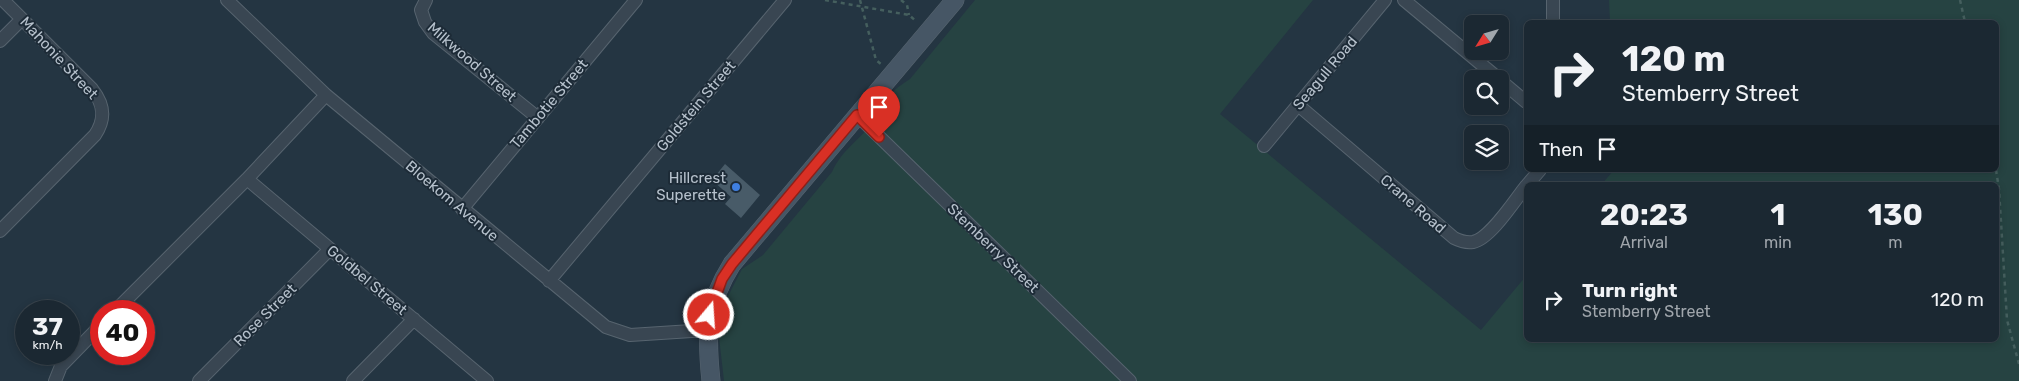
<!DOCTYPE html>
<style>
:root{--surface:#1b2832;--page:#28343e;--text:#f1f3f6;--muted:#a0a6ac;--line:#39444d}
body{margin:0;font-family:Rubik,sans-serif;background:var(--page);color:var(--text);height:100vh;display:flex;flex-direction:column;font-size:19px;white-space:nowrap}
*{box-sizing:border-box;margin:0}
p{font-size:16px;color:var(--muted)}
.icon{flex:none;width:28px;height:28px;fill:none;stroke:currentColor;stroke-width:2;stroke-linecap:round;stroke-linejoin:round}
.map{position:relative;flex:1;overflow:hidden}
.details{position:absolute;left:1524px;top:182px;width:475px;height:160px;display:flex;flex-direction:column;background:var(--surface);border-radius:8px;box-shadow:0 2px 8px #0003,0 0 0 1px var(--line)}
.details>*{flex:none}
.hud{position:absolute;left:1524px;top:20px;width:475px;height:152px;border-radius:8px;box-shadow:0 2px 8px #0003,0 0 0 1px var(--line);background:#1b2832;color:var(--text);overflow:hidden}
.needle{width:32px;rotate:233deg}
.tools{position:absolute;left:1464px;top:15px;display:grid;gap:10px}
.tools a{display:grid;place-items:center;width:45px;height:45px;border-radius:8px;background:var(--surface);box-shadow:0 2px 8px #0003,0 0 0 1px var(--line);font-size:25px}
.speed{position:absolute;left:15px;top:300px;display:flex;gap:10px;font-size:25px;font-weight:700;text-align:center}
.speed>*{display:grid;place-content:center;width:65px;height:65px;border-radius:50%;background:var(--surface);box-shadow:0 2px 8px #0003,0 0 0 1px var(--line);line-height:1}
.speed small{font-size:12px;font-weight:400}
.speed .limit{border:8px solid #d22;background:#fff;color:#111}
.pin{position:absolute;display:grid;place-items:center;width:42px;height:42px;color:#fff;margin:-51px -21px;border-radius:50% 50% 50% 0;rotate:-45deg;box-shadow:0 0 5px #0007}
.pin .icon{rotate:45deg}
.me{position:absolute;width:55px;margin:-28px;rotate:18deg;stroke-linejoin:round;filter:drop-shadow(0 0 4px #0008)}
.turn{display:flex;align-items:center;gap:18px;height:105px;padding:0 15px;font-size:22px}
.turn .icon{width:65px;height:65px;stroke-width:2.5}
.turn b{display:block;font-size:35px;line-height:42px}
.then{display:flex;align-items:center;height:48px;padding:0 15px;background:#0003;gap:10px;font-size:19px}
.eta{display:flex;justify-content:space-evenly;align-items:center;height:85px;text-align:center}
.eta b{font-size:30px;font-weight:700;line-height:35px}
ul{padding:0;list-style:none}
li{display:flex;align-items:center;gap:15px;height:65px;padding:0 15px}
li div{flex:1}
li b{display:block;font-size:19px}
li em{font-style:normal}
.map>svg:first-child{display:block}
.green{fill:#264342}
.building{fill:#485b68}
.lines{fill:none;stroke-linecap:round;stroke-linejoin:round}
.street-casing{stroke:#57646f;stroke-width:14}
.secondary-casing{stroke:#57646f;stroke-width:19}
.path{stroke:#455f5e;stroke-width:2.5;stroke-dasharray:4 4;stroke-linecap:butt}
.street{stroke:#394652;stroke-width:12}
.secondary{stroke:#465665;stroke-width:18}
.route-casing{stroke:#8d1f18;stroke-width:12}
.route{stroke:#d93025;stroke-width:9}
.shop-dot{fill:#3f7fe0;stroke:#1d2b37;stroke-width:2}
.labels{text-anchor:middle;stroke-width:4;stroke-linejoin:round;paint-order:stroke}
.street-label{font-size:15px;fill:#b6c1cc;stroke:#1d2b37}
.poi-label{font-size:15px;fill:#b6c1cc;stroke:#1d2b37;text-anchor:end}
</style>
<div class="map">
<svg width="2019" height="381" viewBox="0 0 2019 381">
<rect width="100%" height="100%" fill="#243542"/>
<path class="green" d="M975,0H1313L1220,114L1481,330L1526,276V340H1996V185H1601L1614,170H1996V22H1610L1609,0H2019V381H724L719,337L725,302L742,269L763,255L832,172C842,149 864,136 879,116C882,112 881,106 884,102C890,92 901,85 910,79Z"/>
<path class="building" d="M725,164L760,195L741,218L725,204L731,197L712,180Z"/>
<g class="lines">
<defs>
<path id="street" d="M227,0L326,95L606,327L630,335L707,330
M426,0L421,10L425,22L433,33L538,118
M1404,0L1499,79
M1553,0V22
M0,41L22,19
M1500,80L1526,102
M1298,105L1454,238C1460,241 1466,243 1473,242C1490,239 1515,200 1526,186
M857,115L1130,381
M1264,146L1385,0
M247,179L487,381
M1527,185L1540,170
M462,209L636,0
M0,231L95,135C106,119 104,104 92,89L3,0
M549,281L785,0
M115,311L247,179L326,95
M55,381L61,366L101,325
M199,381L330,249
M353,381L414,319"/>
<path id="secondary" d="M711,381C706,334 706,305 732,264L955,0"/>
</defs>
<use href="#street" class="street-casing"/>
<use href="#secondary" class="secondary-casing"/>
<path class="path" d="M825,0L909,15L917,22
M860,0L876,60L881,64
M901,0L907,5L909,15
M1960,0L1965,22
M1996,170L1999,189L2007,320L2019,364"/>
<use href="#street" class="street"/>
<use href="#secondary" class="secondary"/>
</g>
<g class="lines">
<defs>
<path id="route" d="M709,315L722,279L732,264L857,115L879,137"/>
</defs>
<use href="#route" class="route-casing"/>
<use href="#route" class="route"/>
</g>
<circle class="shop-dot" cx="736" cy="187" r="5"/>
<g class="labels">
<g class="street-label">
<text transform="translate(59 58) rotate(47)" y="5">Mahonie Street</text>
<text transform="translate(472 62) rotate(41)" y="5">Milkwood Street</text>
<text transform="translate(1325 73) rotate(-50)" y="5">Seagull Road</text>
<text transform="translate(549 104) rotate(-50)" y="5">Tambotie Street</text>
<text transform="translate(696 106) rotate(-50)" y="5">Goldstein Street</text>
<text transform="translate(452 201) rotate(40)" y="5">Bloekom Avenue</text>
<text transform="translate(1413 204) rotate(41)" y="5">Crane Road</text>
<text transform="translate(993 248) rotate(44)" y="5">Stemberry Street</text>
<text transform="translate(367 280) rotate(40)" y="5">Goldbel Street</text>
<text transform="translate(265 315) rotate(-45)" y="5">Rose Street</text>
</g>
<g class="poi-label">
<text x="726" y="183">Hillcrest<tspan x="726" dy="17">Superette</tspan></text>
</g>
</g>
</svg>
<div class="tools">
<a><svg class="needle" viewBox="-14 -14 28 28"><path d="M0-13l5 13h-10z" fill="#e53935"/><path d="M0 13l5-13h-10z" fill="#a0a6ac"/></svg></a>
<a><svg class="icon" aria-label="search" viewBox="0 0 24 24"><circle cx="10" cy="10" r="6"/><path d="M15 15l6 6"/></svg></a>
<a><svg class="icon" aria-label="layers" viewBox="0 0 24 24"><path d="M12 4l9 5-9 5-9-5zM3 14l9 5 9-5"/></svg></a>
</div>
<div class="speed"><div>37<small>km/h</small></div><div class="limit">40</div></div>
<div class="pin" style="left:879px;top:137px;background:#d93025"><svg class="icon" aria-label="arrive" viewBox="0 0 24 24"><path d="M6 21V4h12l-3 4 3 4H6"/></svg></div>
<svg class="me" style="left:709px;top:315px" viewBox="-20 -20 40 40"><circle r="17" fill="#d93025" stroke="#fff" stroke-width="3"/><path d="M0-11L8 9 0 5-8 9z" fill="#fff"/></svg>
<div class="hud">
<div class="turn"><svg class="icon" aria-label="right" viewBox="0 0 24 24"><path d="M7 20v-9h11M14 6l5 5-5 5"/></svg><div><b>120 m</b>Stemberry Street</div></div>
<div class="then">Then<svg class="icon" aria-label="arrive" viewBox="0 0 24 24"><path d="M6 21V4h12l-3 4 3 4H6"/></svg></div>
</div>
<section class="details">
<div class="eta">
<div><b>20:23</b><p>Arrival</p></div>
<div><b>1</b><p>min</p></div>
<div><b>130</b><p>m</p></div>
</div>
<ul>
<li><svg class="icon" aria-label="right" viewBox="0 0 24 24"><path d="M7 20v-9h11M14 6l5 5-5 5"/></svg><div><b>Turn right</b><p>Stemberry Street</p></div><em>120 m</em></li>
</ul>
</section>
</div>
